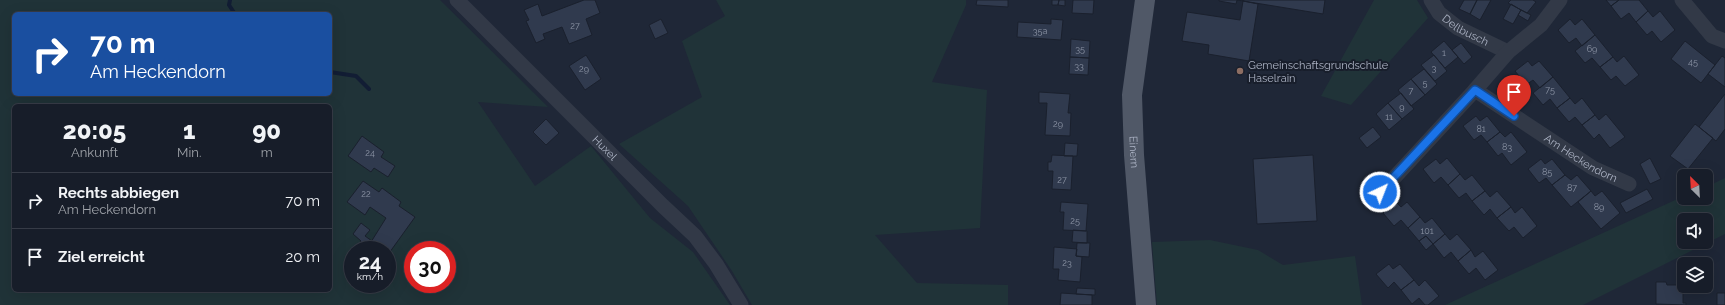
<!DOCTYPE html>
<html lang="de">
<style>
:root{--surface:#171d29;--page:#202631;--text:#f1f3f6;--muted:#9ea2a8;--line:#363b46}
body{margin:0;font-family:Raleway,sans-serif;background:var(--page);color:var(--text);height:100vh;display:flex;flex-direction:column;font-size:15px;white-space:nowrap}
*{box-sizing:border-box;margin:0}
p{font-size:13px;color:var(--muted)}
.icon{flex:none;width:22px;height:22px;fill:none;stroke:currentColor;stroke-width:2;stroke-linecap:round;stroke-linejoin:round}
.map{position:relative;flex:1;overflow:hidden}
.sheet{position:absolute;left:12px;top:104px;width:320px;height:188px;display:flex;flex-direction:column;background:var(--surface);border-radius:6px;box-shadow:0 4px 16px #0002,0 0 0 1px var(--line)}
.sheet>*{flex:none}
.top-card{position:absolute;left:12px;top:12px;width:320px;height:84px;border-radius:6px;box-shadow:0 4px 16px #0002,0 0 0 1px var(--line);background:#1a4fa0;color:#fff;overflow:hidden}
.needle{width:26px;rotate:336deg}
.buttons{position:absolute;left:1677px;top:169px;display:grid;gap:8px}
.buttons a{display:grid;place-items:center;width:36px;height:36px;border-radius:6px;background:var(--surface);box-shadow:0 4px 16px #0002,0 0 0 1px var(--line);font-size:20px}
.speed{position:absolute;left:344px;top:241px;display:flex;gap:8px;font-size:20px;font-weight:700;text-align:center}
.speed>*{display:grid;place-content:center;width:52px;height:52px;border-radius:50%;background:var(--surface);box-shadow:0 4px 16px #0002,0 0 0 1px var(--line);line-height:1}
.speed small{font-size:10px;font-weight:400}
.speed .limit{border:6px solid #d22;background:#fff;color:#111}
.pin{position:absolute;display:grid;place-items:center;width:34px;height:34px;color:#fff;margin:-41px -17px;border-radius:50% 50% 50% 0;rotate:-45deg;box-shadow:0 0 4px #0007}
.pin .icon{rotate:45deg}
.me{position:absolute;width:44px;margin:-22px;rotate:43deg;stroke-linejoin:round;filter:drop-shadow(0 0 3px #0008)}
.turn{display:flex;align-items:center;gap:14px;height:84px;padding:0 12px;font-size:18px}
.turn .icon{width:52px;height:52px;stroke-width:2.5}
.turn b{display:block;font-size:28px;line-height:34px}
.eta{display:flex;justify-content:space-evenly;align-items:center;height:68px;text-align:center}
.eta b{font-size:24px;font-weight:800;line-height:28px}
ul{padding:0;list-style:none}
li{display:flex;align-items:center;gap:12px;height:56px;padding:0 12px;border-top:1px solid var(--line)}
li div{flex:1}
li b{display:block;font-size:15px}
li em{font-style:normal}
.map>svg:first-child{display:block}
.green{fill:#203338;fill-rule:evenodd}
.lines{fill:none;stroke-linecap:round;stroke-linejoin:round}
.stream{stroke:#121d34;stroke-width:4}
.building{fill:#303a4e;stroke:#1a202d}
.minor{stroke:#323947;stroke-width:15}
.major{stroke:#505867;stroke-width:20}
.route-casing{stroke:#114b97;stroke-width:10}
.route{stroke:#1a73e8;stroke-width:7}
.education-dot{fill:#8d6e63;stroke:#181e2b;stroke-width:1.5}
.labels{text-anchor:middle;stroke-width:4;stroke-linejoin:round;paint-order:stroke}
.number-label{font-size:9px;fill:#8b93a4}
.street-label{font-size:11px;fill:#acb3c4;stroke:#181e2b}
.poi-label{font-size:11px;fill:#acb3c4;stroke:#181e2b;text-anchor:start}
</style>
<div class="map">
<svg width="1725" height="305" viewBox="0 0 1725 305">
<rect width="100%" height="100%" fill="#1f2737"/>
<path class="green" d="M0,0H440L548,107L478,102L535,186L591,146L650,218L693,252L730,305H0ZM14,14H330V94H14ZM14,106H330V290H14ZM353,250H387V284H353ZM413,250H447V284H413Z
M716,0H966V5L932,82L987,90L980,228L875,235L917,283L1008,285V305H752L732,271L688,206L619,144L702,97L682,41L725,16Z
M1374,0H1417L1428,18L1351,105L1321,96Z
M1725,178V234L1583,305H1445L1684,196V198H1706V187ZM1684,220H1706V242H1684Z
M1210,240L1258,250L1283,265L1355,256L1362,305H1157L1152,242Z"/>
<g class="lines">
<path class="stream" d="M230,0L229,5L235,14
M330,72L356,76L369,89"/>
</g>
<path class="building" d="M584,0H595L600,13L586,19L592,35L569,44L562,27L543,34L545,39L536,43L526,21L529,20L524,10L538,4L542,16Z
M977,0H1008V7L976,5Z
M1052,0H1059L1058,5H1052Z
M1059,0H1065V6L1058,5Z
M1073,0H1094L1093,14L1072,13Z
M1219,0H1243V1L1237,0L1236,4L1219,1Z
M1243,0H1325L1323,14L1243,1Z
M1464,0H1477L1470,14L1459,9Z
M1477,0H1491L1480,20L1470,14Z
M1511,0H1533L1536,2L1527,13L1508,3Z
M1606,0H1619L1611,6Z
M1619,0H1639L1648,11L1636,22L1629,13L1621,19L1611,6Z
M1243,1L1258,4L1249,61L1208,54L1209,45L1182,41L1187,12L1240,20Z
M1511,4L1521,10L1513,24L1503,19Z
M1521,10L1531,15L1528,21L1518,15Z
M1648,11L1653,17L1660,11L1675,30L1661,42L1652,31L1647,35L1636,22Z
M661,19L668,33L655,39L649,25Z
M1051,19L1063,20L1061,40L1017,37L1018,22L1051,24Z
M1570,19L1575,25L1582,19L1595,35L1582,46L1576,38L1569,43L1558,30Z
M1595,35L1613,57L1600,67L1592,58L1585,63L1575,51Z
M1071,39L1090,41L1089,58L1070,57Z
M1444,41L1458,57L1445,68L1431,52Z
M1685,41L1715,65L1701,83L1671,59Z
M1461,43L1472,57L1464,64L1452,50Z
M586,55L601,79L585,90L569,66Z
M1434,55L1447,71L1435,81L1421,65Z
M1624,56L1639,75L1625,86L1616,76L1611,80L1600,67L1613,57L1617,62Z
M1722,56L1725,58V87L1708,74Z
M1070,57L1089,58L1088,75L1069,74Z
M1528,61L1532,66L1539,61L1553,77L1540,88L1533,80L1526,85L1515,71Z
M1424,69L1437,84L1425,95L1411,79Z
M1553,77L1570,98L1557,108L1550,99L1543,105L1533,93Z
M1411,79L1425,95L1411,106L1398,90Z
M1039,92L1070,94L1068,113H1071L1070,136L1045,135L1047,103H1039Z
M1401,93L1414,109L1402,119L1388,103Z
M1725,94V129L1716,141L1699,127Z
M1570,98L1575,104L1582,98L1595,115L1582,125L1575,117L1569,122L1557,108Z
M1388,103L1402,119L1389,130L1376,114Z
M1606,114L1625,137L1610,148L1599,134L1594,139L1582,125L1595,115L1599,120Z
M1476,116L1480,121L1487,116L1500,132L1487,142L1481,135L1474,140L1463,126Z
M546,119L559,133L546,145L533,132Z
M1695,124L1713,138L1688,169L1670,156Z
M1373,127L1381,137L1367,148L1359,138Z
M1500,132L1505,137L1511,132L1527,152L1511,165L1502,153L1498,156L1487,142Z
M362,136L384,152L381,157L395,166L388,177L374,168L371,172L348,156Z
M1065,143L1078,144L1077,156H1064Z
M1052,155L1073,156L1071,190L1052,189L1053,171H1048V162H1051Z
M1313,155L1317,221L1257,224L1253,159Z
M1447,158L1460,174L1448,185L1441,177L1434,183L1423,169L1436,159L1440,164Z
M1650,158L1661,179L1650,184L1640,164Z
M1541,159L1545,164L1552,159L1565,175L1552,185L1546,178L1539,183L1528,169Z
M1460,174L1465,180L1472,175L1485,191L1472,201L1466,193L1459,198L1448,185Z
M1565,175L1571,180L1577,175L1591,191L1571,207L1552,185Z
M363,181L379,192L382,188L401,202L399,206L415,217L387,256V250H366L386,218L370,207L365,215L347,202Z
M1647,189L1653,199L1626,213L1620,203Z
M1485,191L1490,197L1497,191L1511,207L1497,218L1490,209L1484,215L1472,201Z
M1591,191L1595,196L1602,191L1620,213L1601,229L1578,202Z
M1061,202L1088,204L1086,231L1063,230L1064,212H1060Z
M1396,202L1401,207L1407,202L1420,217L1408,228L1401,220L1394,226L1383,213Z
M1511,207L1515,213L1522,207L1537,226L1523,238L1514,227L1509,231L1497,218Z
M1420,217L1425,223L1432,218L1445,234L1433,244L1426,236L1419,241L1408,228Z
M361,223L370,230L365,236L372,241L366,250H359L356,248L361,241L353,234Z
M1073,230L1087,231V243L1072,242Z
M1445,234L1450,240L1457,234L1471,250L1458,261L1451,252L1444,258L1433,244Z
M1426,236L1433,244L1426,250L1419,241Z
M1077,243H1090L1089,257L1076,256Z
M1054,247L1077,249L1076,256L1082,257L1080,282L1058,280L1059,269H1053Z
M1471,250L1475,257L1483,251L1498,270L1485,280L1476,268L1469,274L1458,261Z
M1389,264L1393,269L1400,264L1414,280L1401,290L1394,282L1388,288L1376,274Z
M1414,280L1419,286L1425,280L1439,296L1428,305H1425L1419,298L1412,304L1401,290Z
M1656,282H1666L1667,285H1683V303H1686V305L1656,304Z
M1077,288L1095,289V295L1076,294Z
M1061,293L1092,295V305H1060Z
M1717,293H1725V305H1717Z"/>
<g class="lines">
<g class="minor">
<path id="s1" d="M457,0L663,206L695,236L716,264L741,305"/>
<path id="s2" d="M1431,0L1439,13L1458,28L1508,52"/>
<path d="M1682,0L1712,36L1725,41"/>
<path id="s3" d="M1475,90L1593,168L1629,184"/>
<path d="M1381,192L1475,90L1508,52L1541,25L1560,0"/>
</g>
<path class="major" id="s4" d="M1145,0L1132,95L1134,155L1146,305"/>
</g>
<g class="lines">
<defs>
<path id="route" d="M1380,192L1475,90L1514,116"/>
</defs>
<use href="#route" class="route-casing"/>
<use href="#route" class="route"/>
</g>
<circle class="education-dot" cx="1240" cy="71" r="4"/>
<g class="labels">
<g class="number-label">
<text x="575" y="29">27</text>
<text x="1040" y="34">35a</text>
<text x="1080" y="52">35</text>
<text x="1592" y="52">69</text>
<text x="1444" y="56">1</text>
<text x="1693" y="65">45</text>
<text x="1079" y="69">33</text>
<text x="1434" y="71">3</text>
<text x="584" y="72">29</text>
<text x="1425" y="86">5</text>
<text x="1550" y="93">75</text>
<text x="1411" y="94">7</text>
<text x="1402" y="110">9</text>
<text x="1389" y="120">11</text>
<text x="1058" y="127">29</text>
<text x="1481" y="132">81</text>
<text x="1507" y="150">83</text>
<text x="370" y="156">24</text>
<text x="1547" y="175">85</text>
<text x="1062" y="183">27</text>
<text x="1572" y="191">87</text>
<text x="366" y="197">22</text>
<text x="1599" y="210">89</text>
<text x="1075" y="224">25</text>
<text x="1427" y="234">101</text>
<text x="1067" y="266">23</text>
</g>
<g class="street-label">
<text dy="4" stroke="none"><textPath href="#s2" startOffset="47">Dellbusch</textPath></text>
<text dy="4" stroke="none"><textPath href="#s1" startOffset="209">Huxel</textPath></text>
<text dy="4" stroke="none"><textPath href="#s4" startOffset="153">Einern</textPath></text>
<text dy="4" stroke="none"><textPath href="#s3" startOffset="126">Am Heckendorn</textPath></text>
</g>
<g class="poi-label">
<text x="1248" y="69">Gemeinschaftsgrundschule<tspan x="1248" dy="13">Haselrain</tspan></text>
</g>
</g>
</svg>
<div class="buttons">
<a><svg class="needle" viewBox="-14 -14 28 28"><path d="M0-13l5 13h-10z" fill="#e53935"/><path d="M0 13l5-13h-10z" fill="#9ea2a8"/></svg></a>
<a><svg class="icon" aria-label="sound" viewBox="0 0 24 24"><path d="M4 9h4l5-4v14l-5-4H4zM17 9q2 3 0 6"/></svg></a>
<a><svg class="icon" aria-label="layers" viewBox="0 0 24 24"><path d="M12 4l9 5-9 5-9-5zM3 14l9 5 9-5"/></svg></a>
</div>
<div class="speed"><div>24<small>km/h</small></div><div class="limit">30</div></div>
<div class="pin" style="left:1514px;top:116px;background:#d93025"><svg class="icon" aria-label="arrive" viewBox="0 0 24 24"><path d="M6 21V4h12l-3 4 3 4H6"/></svg></div>
<svg class="me" style="left:1380px;top:192px" viewBox="-20 -20 40 40"><circle r="17" fill="#1a73e8" stroke="#fff" stroke-width="3"/><path d="M0-11L8 9 0 5-8 9z" fill="#fff"/></svg>
<div class="top-card">
<div class="turn"><svg class="icon" aria-label="right" viewBox="0 0 24 24"><path d="M7 20v-9h11M14 6l5 5-5 5"/></svg><div><b>70 m</b>Am Heckendorn</div></div>
</div>
<section class="sheet">
<div class="eta">
<div><b>20:05</b><p>Ankunft</p></div>
<div><b>1</b><p>Min.</p></div>
<div><b>90</b><p>m</p></div>
</div>
<ul>
<li><svg class="icon" aria-label="right" viewBox="0 0 24 24"><path d="M7 20v-9h11M14 6l5 5-5 5"/></svg><div><b>Rechts abbiegen</b><p>Am Heckendorn</p></div><em>70 m</em></li>
<li><svg class="icon" aria-label="arrive" viewBox="0 0 24 24"><path d="M6 21V4h12l-3 4 3 4H6"/></svg><div><b>Ziel erreicht</b></div><em>20 m</em></li>
</ul>
</section>
</div>
